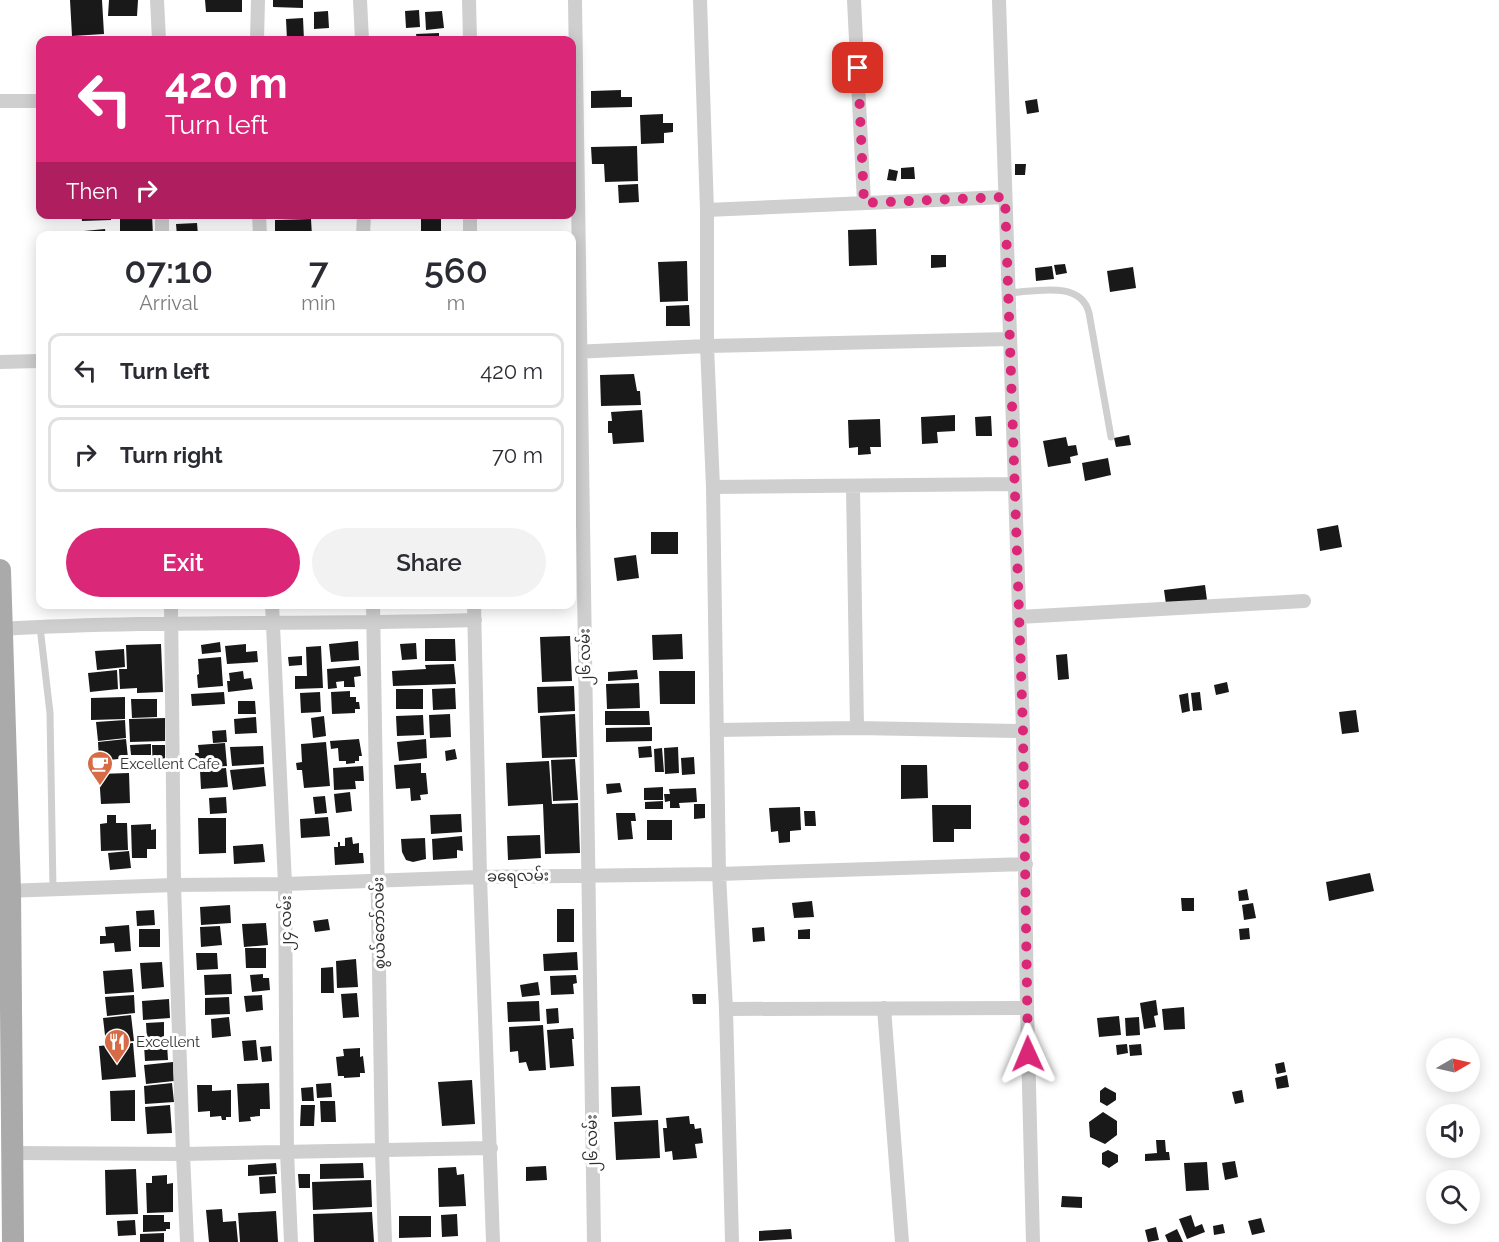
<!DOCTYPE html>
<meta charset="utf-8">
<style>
:root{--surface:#fff;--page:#f2f2f3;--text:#2b2b33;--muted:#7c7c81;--line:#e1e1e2;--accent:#db2777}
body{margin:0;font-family:Raleway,"Noto Sans Myanmar",sans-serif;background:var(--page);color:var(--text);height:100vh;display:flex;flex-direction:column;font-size:22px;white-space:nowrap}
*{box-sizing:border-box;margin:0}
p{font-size:20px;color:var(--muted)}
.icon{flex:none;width:33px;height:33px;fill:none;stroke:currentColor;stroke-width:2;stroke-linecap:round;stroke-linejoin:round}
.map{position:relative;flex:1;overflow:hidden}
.sheet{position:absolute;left:36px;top:231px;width:540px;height:378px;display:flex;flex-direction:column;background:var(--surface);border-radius:12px;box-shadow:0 3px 15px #0003}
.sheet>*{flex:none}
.hud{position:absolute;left:36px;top:36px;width:540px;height:183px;border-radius:12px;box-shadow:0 3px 15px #0003;background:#db2777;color:#fff;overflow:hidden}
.needle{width:39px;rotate:81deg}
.tools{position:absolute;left:1426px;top:1038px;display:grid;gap:12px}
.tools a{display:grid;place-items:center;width:54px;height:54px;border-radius:50%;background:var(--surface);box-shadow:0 3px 15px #0003;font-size:30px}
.pin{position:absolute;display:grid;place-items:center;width:51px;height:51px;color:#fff;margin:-26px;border-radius:12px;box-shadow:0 3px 9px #0006}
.me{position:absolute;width:66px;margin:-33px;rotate:359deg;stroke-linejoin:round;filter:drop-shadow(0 0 4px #0008)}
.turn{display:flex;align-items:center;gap:21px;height:126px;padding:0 30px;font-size:27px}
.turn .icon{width:78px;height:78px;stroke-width:2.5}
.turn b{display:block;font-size:42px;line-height:51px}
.then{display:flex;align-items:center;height:57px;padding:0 30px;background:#0003;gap:12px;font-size:22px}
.eta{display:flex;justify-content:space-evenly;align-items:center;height:102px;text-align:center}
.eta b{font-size:36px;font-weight:600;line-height:42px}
.action{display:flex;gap:12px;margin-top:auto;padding:12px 30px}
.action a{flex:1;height:69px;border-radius:36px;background:var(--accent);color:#fff;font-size:24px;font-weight:600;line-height:69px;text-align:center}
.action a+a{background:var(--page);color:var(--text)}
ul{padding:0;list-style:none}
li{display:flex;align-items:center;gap:18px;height:75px;margin:0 12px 9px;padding:0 18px;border:3px solid var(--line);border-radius:12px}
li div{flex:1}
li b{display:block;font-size:22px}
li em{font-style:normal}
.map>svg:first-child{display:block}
.building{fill:#191919}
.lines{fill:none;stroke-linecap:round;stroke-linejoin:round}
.lane{stroke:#cfcfcf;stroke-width:7}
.street{stroke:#cfcfcf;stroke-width:14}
.primary{stroke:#aaa;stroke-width:22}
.route{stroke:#db2777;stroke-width:10;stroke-dasharray:0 18}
.labels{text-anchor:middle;stroke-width:6;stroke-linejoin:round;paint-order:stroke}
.street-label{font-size:15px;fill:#323232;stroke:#fff}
.poi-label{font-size:15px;fill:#323232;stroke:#fff;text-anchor:start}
</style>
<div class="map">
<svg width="1499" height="1242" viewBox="0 0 1499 1242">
<rect width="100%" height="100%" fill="#fff"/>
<path class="building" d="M70,0H102L104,34L72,36Z
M109,0H138L137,16H108Z
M205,0H242V12H206Z
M273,0H303V8L273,7Z
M419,10L420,27L406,28L405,11Z
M328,11L329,28L314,29V12Z
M442,11L444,28L426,30L425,12Z
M303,18L304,40H287L286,19Z
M439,33V40H417L416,34Z
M621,90V97H632V107L591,108V91Z
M1037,99L1039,112L1027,114L1025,101Z
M663,114V123H673V132L664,133V143L641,144L640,115Z
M637,146L638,181L605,182L604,164H592L591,147Z
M1015,164H1026L1025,175H1015Z
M914,167L915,179H901V168Z
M889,169L898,171L896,181L887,180Z
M638,184L639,202L619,203L618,185Z
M81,214H111V220L82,221Z
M120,214H152L153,236H120Z
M373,214H410V217L373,218Z
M421,218H441V235L421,236Z
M311,219L312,236H275V220Z
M197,223L198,235L177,236L176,224Z
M105,229L106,236H85L84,231Z
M876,229L877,265L849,266L848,230Z
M931,255H946V267L931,268Z
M687,261L688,301L660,302L658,262Z
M1065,264L1067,273L1056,275L1054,265Z
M1052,266L1054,279L1036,281L1035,268Z
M1133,267L1136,288L1110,292L1107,271Z
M689,305L690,326H666V306Z
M634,374L637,391H640L641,405L601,406L600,375Z
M642,410L644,442L613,444L612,433H608V421H612L611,412Z
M955,415V431L937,432L938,443L922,444L921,417Z
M991,416L992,436H976L975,417Z
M880,419L881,447H870L871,454L858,455V447L849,448L848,420Z
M1129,435L1131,445L1116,447L1114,438Z
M1066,437L1068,446L1076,445L1078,455L1070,457L1071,463L1048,467L1043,441Z
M1108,458L1111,475L1085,481L1082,463Z
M1338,525L1342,547L1320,551L1317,529Z
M651,532H678V554H651Z
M636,555L639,578L617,581L614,558Z
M1205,585L1207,600L1166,604L1164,590Z
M682,634L683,659L653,660L652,635Z
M570,636L572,681L542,682L540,637Z
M425,639H455L456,661H425Z
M358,641L359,660L331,662L329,644Z
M220,642L221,652L202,654L201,645Z
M416,643L417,659L402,660L400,644Z
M161,644L163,692L137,693V688L120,689L119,669H127L126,645Z
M246,644V652L257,651L258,662L227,664L225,646Z
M321,646L323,688L295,689V676H307L306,647Z
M124,649L125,667L97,670L95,651Z
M1067,654L1069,679L1058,680L1056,655Z
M302,656V665L289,666L288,657Z
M221,657L223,686L198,688L197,675L199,674L198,659Z
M454,664L456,684L393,686L392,671L426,669L425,665Z
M360,666L361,676L354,677L355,687H344V681L336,682L337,688L328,689L327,669Z
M117,670L118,689L90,692L88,673Z
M637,670L638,679L608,681V672Z
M243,671L244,679L251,678L253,689L228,692L227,681H230L229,673Z
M659,671H695V704H660Z
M1227,682L1229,692L1216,695L1214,685Z
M639,683L640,708L607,709L606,684Z
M574,686L575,711L538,713L537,687Z
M455,688L456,709L433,710L432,689Z
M396,689H423V709H396Z
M350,691V697H356V702H359L360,709H355V713L332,714L331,692Z
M224,692L225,704L192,706L191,694Z
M320,692L321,712L301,713L300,693Z
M1200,692L1202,710L1193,711L1191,693Z
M1188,693L1190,711L1182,713L1179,695Z
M125,697V719L91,720V698Z
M131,699H157V717L132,718Z
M238,701H255L256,714H238Z
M1356,710L1359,732L1342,734L1339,712Z
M605,711H649L650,725H605Z
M450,714L451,737L430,738L429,715Z
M575,714L577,757L542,758L540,716Z
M423,715L424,735L397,736L396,716Z
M324,716L326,736L313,738L311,718Z
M256,717L257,733L235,734L234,719Z
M165,718V741L130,742L129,719Z
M125,720L126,738L98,741L96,722Z
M652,727V741L606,742V728Z
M226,730L227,742L213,743L212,731Z
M126,739L128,758L99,761L98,742Z
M359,739L362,756H359V761H355V763L346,764V761H339L338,748L331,749L330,741Z
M426,739L427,758L399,761L397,742Z
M326,742L330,786L304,788L302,770H297L296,763L302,762L301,744Z
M225,743L227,766L196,768L195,753H199L198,745Z
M151,744V755H131L130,745Z
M152,745H165V770L153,771Z
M263,746L264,764L232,766L230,747Z
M651,746L652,757L639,758L638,747Z
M678,747L679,773L665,774L664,748Z
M662,748L664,772H655L654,749Z
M455,749L457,759L446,761L445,751Z
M694,757L695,774L682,775L681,758Z
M575,759L578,800L553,801L551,760Z
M549,761L552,804L578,803L580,853L545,854L543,804L508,806L506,763Z
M421,763V773H426L428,794L420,795L421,800L411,801L410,788L396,789L394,765Z
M901,765H927L928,798L901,799Z
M363,766L364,781H355L356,789L334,790L333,768Z
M264,767L266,786L233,790L230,770Z
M226,768L228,787L201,789L200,770Z
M129,773L130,803L101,804L99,774Z
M620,783L622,792L607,794L606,784Z
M663,787V800H644V788Z
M696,788L697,802L679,803L680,808H670V801L665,802L664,794H670L669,789Z
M350,792L352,811L336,813L334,794Z
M325,796L327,813L315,814L313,797Z
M226,797L227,813L210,814L209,798Z
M663,801V809H645V802Z
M694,804H705V818L694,819Z
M932,805H971V829H954V842H933Z
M800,807L801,830L790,831V842L779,843L778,831L771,832L769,808Z
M804,811H815L816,826H805Z
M616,813H635L636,821H631L633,839L618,840Z
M461,814L462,832L431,834L430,815Z
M107,815H116V823H127L128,850L101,851L100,824L107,823Z
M328,817L330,836L301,838L300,819Z
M198,818H226V853L199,854Z
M647,820H672V840H647Z
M151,824V830L156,829V849H147V858H132L131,825Z
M540,835L541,858L508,860L507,836Z
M462,836L463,851L457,850V858L433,860L432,839Z
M352,837L353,844L359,843V853H363L364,863L335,865L334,847H338V842H340V846H345V838Z
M425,838L426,859L413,862L406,860L402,852L401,839Z
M263,844L265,862L234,864L233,846Z
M129,851L131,868L110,870L108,853Z
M1370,873L1374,891L1329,901L1326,882Z
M1247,889L1249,900L1239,901L1238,891Z
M1181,898H1194V911H1182Z
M812,901L814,917L794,918L792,903Z
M1253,903L1256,918L1244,920L1242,905Z
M230,905L231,923L201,925L200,907Z
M557,909H574V942H557Z
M154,910L155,925L137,926L136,911Z
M328,919L330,930L315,932L313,921Z
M266,923L268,945L244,947L242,924Z
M129,925L131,951L115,952L114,943L100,944V936H106L105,927Z
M220,926L222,945L201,947L200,927Z
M764,927L765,941L753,942L752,928Z
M1249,928L1250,939L1240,940L1239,929Z
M139,929H160V947H139Z
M810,929V939H798V930Z
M245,948H266V968H246Z
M577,952L578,970L544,971L543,954Z
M196,953H217L218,969L197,970Z
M356,959L358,987L337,988L336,961Z
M162,962L164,987L142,989L140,963Z
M333,967L334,993H321V968Z
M132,969L134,992L105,994L103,971Z
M231,974L232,994L205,995L204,975Z
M263,974V978H269L270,990L252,992L250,975Z
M576,975L577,983L573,984L574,994L551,995L550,976Z
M538,982L540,995L522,997L520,985Z
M357,993L359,1017L343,1018L341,994Z
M692,994H706V1004H693Z
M134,995L135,1013L107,1016L105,997Z
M262,995L263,1010L246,1012L244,996Z
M229,997L230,1014L205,1015V998Z
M169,999L170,1018L143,1020L142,1001Z
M1156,1000L1158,1015L1154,1016L1156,1027L1144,1029L1140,1003Z
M539,1001L540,1021L508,1022L507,1002Z
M1184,1007L1185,1029L1164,1030L1162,1009Z
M558,1008L559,1023L547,1024L546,1009Z
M131,1015L134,1041L106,1044L103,1018Z
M1119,1016L1121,1035L1099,1037L1097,1018Z
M229,1017L231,1036L212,1038L211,1019Z
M1139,1017L1140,1035L1126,1036L1125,1018Z
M164,1022V1040H147L146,1023Z
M543,1025L546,1070L529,1071L526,1062L519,1063L518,1051L510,1052L509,1027Z
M573,1028L574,1039H572L574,1066L550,1068L547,1030Z
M256,1040L258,1060L244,1061L242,1041Z
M133,1043L136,1077L102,1080L99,1046Z
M167,1044L168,1060L145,1061L144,1045Z
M1127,1044L1128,1053L1117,1055L1116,1045Z
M1141,1044L1142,1055L1130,1056L1129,1045Z
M271,1046L272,1061L262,1062L260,1047Z
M360,1048V1057L363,1056L365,1073H360V1077L344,1078V1076H338L336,1057L344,1056L343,1049Z
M173,1062L174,1081L146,1084L144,1065Z
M1284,1062L1286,1072L1277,1074L1275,1064Z
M1287,1075L1289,1087L1277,1089L1275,1078Z
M472,1080L475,1124L442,1126L438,1082Z
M172,1083L174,1102L145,1104L144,1086Z
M269,1083L270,1109H260V1116L250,1117L251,1121L239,1122L237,1084Z
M331,1083L332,1097L317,1098L316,1084Z
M197,1085H212V1091L231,1090V1117H226V1120H222L221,1116L210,1117V1111L198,1112Z
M640,1086L642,1115L612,1117L611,1087Z
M313,1087L314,1101H302L301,1088Z
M1105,1087L1116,1093V1100L1107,1106L1100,1102V1091Z
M135,1090V1121H111L110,1091Z
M1242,1090L1244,1102L1235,1104L1232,1092Z
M320,1101H335L336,1122H321Z
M170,1105L172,1133L147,1134L145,1107Z
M301,1105H315L314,1126H300Z
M1103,1112L1117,1121V1135L1105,1144L1090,1137L1089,1122Z
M689,1116L690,1124H694L695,1129L701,1128L703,1143L695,1144L697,1158L673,1160L672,1151L665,1152L663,1128H667L666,1118Z
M658,1120L660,1158L616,1160L614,1122Z
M1156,1140H1165L1166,1152H1169L1170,1160L1145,1161V1154L1157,1153Z
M1108,1150L1118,1155V1162L1109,1168L1102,1164V1153Z
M1235,1161L1238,1177L1225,1180L1222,1163Z
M1207,1162L1209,1190L1186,1191L1184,1163Z
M276,1163L277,1174L248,1176V1165Z
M363,1163L364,1178L320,1179V1164Z
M546,1166L547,1180L526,1181V1167Z
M456,1167L457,1175L464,1174L466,1206L439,1207L438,1168Z
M136,1169L138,1214L106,1215L105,1170Z
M298,1174H310V1188H299Z
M167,1175V1184L173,1183V1212L147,1213L146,1183H152V1176Z
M275,1176L276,1193L260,1194L259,1177Z
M371,1180L372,1207L313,1210L312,1182Z
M1062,1196L1082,1197V1208L1061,1207Z
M222,1209L223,1222L236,1221L238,1242H209L206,1210Z
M276,1211L278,1242H240L238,1213Z
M372,1212L374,1242H314L313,1214Z
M457,1214L458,1236L442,1237L441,1215Z
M143,1215H164V1222H170V1229H166V1231L143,1232Z
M1191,1215L1195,1227L1202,1224L1205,1232L1187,1239L1179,1219Z
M399,1216H431V1237L399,1238Z
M1261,1218L1265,1232L1252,1235L1248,1221Z
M135,1220L136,1235L118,1236L117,1221Z
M1223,1224L1225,1233L1214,1235L1213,1226Z
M1156,1227L1159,1240L1148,1242L1145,1230Z
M791,1229L792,1239L759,1241V1231Z
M1177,1229L1183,1242H1168L1165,1235Z
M164,1233V1242H140V1234Z"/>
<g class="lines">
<path class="lane" d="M1007,293C1033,292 1081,279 1089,313L1111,437
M40,627L50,713L53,889"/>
<path class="street" d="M157,0L159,40
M360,0L362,40
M469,0L470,40
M575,0L594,1242
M700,0L707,210V346L713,487L719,874L726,1009L732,1242
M854,0L864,203
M999,0L1023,731L1027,1008L1033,1242
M257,40L258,0
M0,101H40
M707,210L1005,197
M162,214V236
M259,214L260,236
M363,236L364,214
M470,236V214
M572,352L707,346L1009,339
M0,362L40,361
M713,487L1014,484
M853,487L857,728
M171,604L174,885L183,1154L187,1242
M272,604L285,884L287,1152L291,1242
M373,604L382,1151L385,1242
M474,604L480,877L493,1242
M1019,617L1304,601
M2,629C159,620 317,625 475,620
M718,730L857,728L1023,731
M5,891L174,885L285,884L480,877L719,874L1026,864
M884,1008L902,1242
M726,1009L1027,1008
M13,1153L183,1154L491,1148"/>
<path class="primary" d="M0,570L10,890L13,1242"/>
</g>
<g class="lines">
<path class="route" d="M858,68L864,203L1005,197L1023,731L1028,1054"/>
</g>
<defs>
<symbol id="cafe-pin" viewBox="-11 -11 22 30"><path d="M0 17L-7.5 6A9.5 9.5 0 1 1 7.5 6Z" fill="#d76b45" stroke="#fff"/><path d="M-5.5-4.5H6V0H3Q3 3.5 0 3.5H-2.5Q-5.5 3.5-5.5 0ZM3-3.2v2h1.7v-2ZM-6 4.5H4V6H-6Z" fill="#fff"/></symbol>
<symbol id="restaurant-pin" viewBox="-11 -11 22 30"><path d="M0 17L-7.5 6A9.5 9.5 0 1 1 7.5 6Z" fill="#d76b45" stroke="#fff"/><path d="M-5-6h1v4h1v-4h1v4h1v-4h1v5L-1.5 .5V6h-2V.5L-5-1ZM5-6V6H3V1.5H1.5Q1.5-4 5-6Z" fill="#fff"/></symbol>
</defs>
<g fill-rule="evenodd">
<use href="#cafe-pin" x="85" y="749" width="30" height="40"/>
<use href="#restaurant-pin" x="102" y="1027" width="30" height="40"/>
</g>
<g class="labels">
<g class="street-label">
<text transform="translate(585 657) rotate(-91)" y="5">၂၆ လမ်း</text>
<text transform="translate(518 876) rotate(-1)" y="5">ခရေလမ်း</text>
<text transform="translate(286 923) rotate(-90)" y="5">၂၄ လမ်း</text>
<text transform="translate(379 923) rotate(-91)" y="5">စွယ်တော်လမ်း</text>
<text transform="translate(592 1143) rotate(-91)" y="5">၂၆ လမ်း</text>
</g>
<g class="poi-label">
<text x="120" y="769">Excellent Cafe</text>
<text x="136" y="1047">Excellent</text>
</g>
</g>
</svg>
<div class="tools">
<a><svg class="needle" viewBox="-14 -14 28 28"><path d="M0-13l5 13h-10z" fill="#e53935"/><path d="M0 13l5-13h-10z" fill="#7c7c81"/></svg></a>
<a><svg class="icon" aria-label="sound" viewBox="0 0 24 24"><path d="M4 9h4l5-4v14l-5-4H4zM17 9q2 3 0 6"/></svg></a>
<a><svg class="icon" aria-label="search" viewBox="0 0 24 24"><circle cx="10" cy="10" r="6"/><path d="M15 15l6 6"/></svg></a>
</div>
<div class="pin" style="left:858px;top:68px;background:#d93025"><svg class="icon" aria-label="arrive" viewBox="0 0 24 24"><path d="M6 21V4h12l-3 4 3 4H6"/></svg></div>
<svg class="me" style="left:1028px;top:1054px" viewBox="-20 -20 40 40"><path d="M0-17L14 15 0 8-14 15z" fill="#db2777" stroke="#fff" stroke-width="4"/></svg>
<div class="hud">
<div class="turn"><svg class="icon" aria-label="left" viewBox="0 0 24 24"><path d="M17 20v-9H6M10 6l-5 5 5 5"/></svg><div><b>420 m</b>Turn left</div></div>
<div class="then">Then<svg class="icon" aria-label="right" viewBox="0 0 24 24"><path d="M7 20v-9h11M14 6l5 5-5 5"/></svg></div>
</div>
<section class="sheet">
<div class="eta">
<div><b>07:10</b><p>Arrival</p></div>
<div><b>7</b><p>min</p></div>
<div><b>560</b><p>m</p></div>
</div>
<ul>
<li><svg class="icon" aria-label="left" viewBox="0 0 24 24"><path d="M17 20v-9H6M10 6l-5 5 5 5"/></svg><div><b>Turn left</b></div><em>420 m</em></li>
<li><svg class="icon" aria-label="right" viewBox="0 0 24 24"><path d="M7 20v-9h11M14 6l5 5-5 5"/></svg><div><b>Turn right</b></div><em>70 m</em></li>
</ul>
<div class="action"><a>Exit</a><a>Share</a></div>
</section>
</div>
